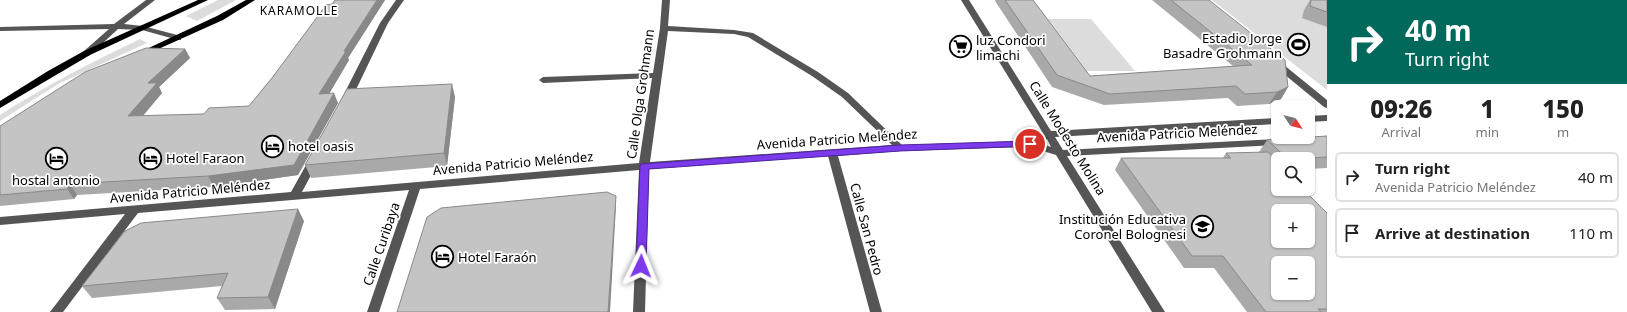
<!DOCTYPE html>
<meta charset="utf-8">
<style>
:root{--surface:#fff;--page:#f6f6f6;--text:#222;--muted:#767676;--line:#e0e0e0}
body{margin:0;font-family:"Noto Sans",sans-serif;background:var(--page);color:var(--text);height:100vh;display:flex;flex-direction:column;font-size:15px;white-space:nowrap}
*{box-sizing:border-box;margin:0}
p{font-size:13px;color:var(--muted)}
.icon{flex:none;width:22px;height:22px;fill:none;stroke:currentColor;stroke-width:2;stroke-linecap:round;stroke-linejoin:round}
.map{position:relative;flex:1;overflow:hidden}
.side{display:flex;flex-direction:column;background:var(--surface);width:300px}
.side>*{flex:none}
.guide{background:#00695c;color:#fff;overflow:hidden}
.needle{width:26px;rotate:126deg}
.controls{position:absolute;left:1271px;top:100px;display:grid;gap:8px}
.controls a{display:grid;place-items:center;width:44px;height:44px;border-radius:6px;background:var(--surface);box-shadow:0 1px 3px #0004;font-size:20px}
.pin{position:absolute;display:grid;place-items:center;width:34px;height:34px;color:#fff;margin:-17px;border:2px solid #fff;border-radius:50%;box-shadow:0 1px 4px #0007}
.me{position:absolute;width:44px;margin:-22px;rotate:2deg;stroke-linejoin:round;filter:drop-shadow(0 0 3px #0008)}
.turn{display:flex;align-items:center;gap:14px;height:84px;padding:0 12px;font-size:18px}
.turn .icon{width:52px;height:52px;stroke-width:2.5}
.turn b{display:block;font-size:28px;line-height:34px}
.eta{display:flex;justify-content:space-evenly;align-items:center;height:68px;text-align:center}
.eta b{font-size:24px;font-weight:800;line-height:28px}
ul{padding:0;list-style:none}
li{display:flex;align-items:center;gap:12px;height:50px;margin:0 8px 6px;padding:0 4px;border:2px solid var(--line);border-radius:6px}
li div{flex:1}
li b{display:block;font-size:15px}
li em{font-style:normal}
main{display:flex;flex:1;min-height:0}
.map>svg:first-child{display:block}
.green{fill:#dcdcdc}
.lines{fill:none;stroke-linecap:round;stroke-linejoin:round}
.minor{fill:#555;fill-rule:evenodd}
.major{fill:#000;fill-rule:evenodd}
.wall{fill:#a9a9a9}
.shaded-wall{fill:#898989}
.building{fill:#c4c4c4;stroke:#898989;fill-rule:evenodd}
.route{fill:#7c3aed;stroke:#51269a}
.labels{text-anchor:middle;stroke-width:3.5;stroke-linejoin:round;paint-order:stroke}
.far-neighbourhood-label{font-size:12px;letter-spacing:1px;fill:#000;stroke:#fff}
.poi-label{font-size:13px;fill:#000;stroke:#fff;text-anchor:start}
.street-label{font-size:13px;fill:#000;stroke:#fff}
</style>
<main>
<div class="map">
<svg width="1327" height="312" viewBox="0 0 1327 312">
<rect width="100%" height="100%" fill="#fff"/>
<path class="green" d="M218,0H236L197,21L186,16Z
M1212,0H1327V90Z
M1048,19H1091L1135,71H1087Z
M140,39L147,43L58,84L0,121V115C45,86 92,62 140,39Z"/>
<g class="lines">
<path class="minor" d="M146,0H155L124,24L143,26L181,36V40H178L142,30L118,29L90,55L87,56L83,53L84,51L109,29L0,31V27L114,24Z
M396,0H404L388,23L351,100L346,103L343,102L341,100L380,23Z
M662,0H670L668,26L734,30L753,33L818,72L848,93L902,145L1028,141L1043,133L961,0H969L1051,131L1278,118V124L1055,137L1063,150L1279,139L1284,142L1279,145L1067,156L1165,312H1152L1056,155L1030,147L900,151L838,156L882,312H870L828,156L649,169L645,312H633L639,170L420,189L379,312H367L409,190L138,213L63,312H50L125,214L0,225V217L291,192L310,158L314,157L319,160L302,192L639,163L652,78L543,83L539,80L543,77L653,73L660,28ZM668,31L734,34L748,37L812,76L842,97L892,145L650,162ZM1047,139L1051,147L1039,143Z
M1276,60L1279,61L1327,100V108L1324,107L1273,65L1272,63L1273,61Z
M1327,115V121L1308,122V116Z"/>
<path class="major" d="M198,0H208L90,55L0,108V101L48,71L84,51Z
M246,0H255L223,20L145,55L142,56L138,53L217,16Z"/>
</g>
<path class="wall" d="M335,0H385L348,58L349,60L329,94L338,103L298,175L214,187L77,195L74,199L0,206V126L185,49L190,58L159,87L162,93L143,116L204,114L249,106Z
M995,0H1033L1090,76L1233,66L1152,0H1209L1288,87L1281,99L1269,104L1237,106L1228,98L1104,105L1052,87L995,1Z
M1310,0H1327V27L1302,18L1304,10Z
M455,97L447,166L311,178L305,165Z
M1327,136V168L1308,169V159H1278V189L1327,213V312H1247L1214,268H1184L1115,170L1121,158H1223L1226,153H1259V152L1267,140Z
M304,221L275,309L225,310L217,298L222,286L92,298L82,286Z"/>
<path class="shaded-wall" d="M377,0H385L348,58L349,60L323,104L319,94L344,51Z
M185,49L190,58L159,87L162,93L134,126L128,116L148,83Z
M452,84L455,97L447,166L444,153Z
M1288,87L1281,99L1269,104L1277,92Z
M334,93L338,103L298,175L214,187L208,176Z
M70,184L77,195L74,199L67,189Z
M616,196V206L610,312H608Z
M298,209L304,221L275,309L268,297Z"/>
<path class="building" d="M335,0H377L344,51H346L319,94L334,93L294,165L208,176L70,184L67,189L0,195V126L85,72L146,48L185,49L148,83H157L128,116L204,114L209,108L249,106L272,78L326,5L332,4Z
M1005,0H1033L1090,76L1252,65L1171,0H1209L1285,60L1288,87L1277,92L1245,94L1236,86L1110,94L1057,75Z
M1311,0H1327V12L1310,6Z
M452,84L444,153L305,165L347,89Z
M1327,136V157L1293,159H1288L1267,140Z
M1268,152L1278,163V189H1303L1327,213V309H1318L1321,312H1266L1223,256H1192L1121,158H1231L1226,153ZM1278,211H1308V241H1278ZM1278,263H1308V293H1278Z
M607,192L616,196L608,312H397L427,217L441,208Z
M298,209L268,297L217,298L228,273L82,286L125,231L141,223Z"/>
<path class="route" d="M1030,141L1033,142L1034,144L1033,146L900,151L649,169L646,266L645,269L641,270L637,269L636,266L640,166L641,164L900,145Z"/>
<defs>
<symbol id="stadium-ring" viewBox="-11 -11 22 22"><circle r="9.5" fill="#fff" stroke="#000" stroke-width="1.5"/><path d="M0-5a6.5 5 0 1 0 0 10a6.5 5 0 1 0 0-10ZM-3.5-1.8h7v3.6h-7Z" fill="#000"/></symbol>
<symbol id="supermarket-ring" viewBox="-11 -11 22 22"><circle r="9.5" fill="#fff" stroke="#000" stroke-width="1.5"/><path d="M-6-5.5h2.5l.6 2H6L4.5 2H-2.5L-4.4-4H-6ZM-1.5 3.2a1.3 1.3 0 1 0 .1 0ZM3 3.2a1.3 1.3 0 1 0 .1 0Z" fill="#000"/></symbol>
<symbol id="hotel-ring" viewBox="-11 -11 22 22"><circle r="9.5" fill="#fff" stroke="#000" stroke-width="1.5"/><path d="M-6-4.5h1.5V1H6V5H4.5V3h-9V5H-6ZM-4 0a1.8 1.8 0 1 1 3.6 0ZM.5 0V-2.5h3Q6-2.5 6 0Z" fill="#000"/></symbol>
<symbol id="school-ring" viewBox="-11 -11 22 22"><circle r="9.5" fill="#fff" stroke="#000" stroke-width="1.5"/><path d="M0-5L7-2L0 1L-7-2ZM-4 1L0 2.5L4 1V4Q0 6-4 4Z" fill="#000"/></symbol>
</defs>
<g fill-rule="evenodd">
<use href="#stadium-ring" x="1286" y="32" width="25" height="25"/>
<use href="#supermarket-ring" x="948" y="34" width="25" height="25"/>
<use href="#hotel-ring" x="260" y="134" width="25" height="25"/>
<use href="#hotel-ring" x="44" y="146" width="25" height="25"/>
<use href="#hotel-ring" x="138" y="146" width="25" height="25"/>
<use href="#school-ring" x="1190" y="214" width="25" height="25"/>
<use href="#hotel-ring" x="430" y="244" width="25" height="25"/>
</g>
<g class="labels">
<g class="far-neighbourhood-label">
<text x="299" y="15">KARAMOLLE</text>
</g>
<g class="poi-label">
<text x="1282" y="43" text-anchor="end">Estadio Jorge<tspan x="1282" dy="15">Basadre Grohmann</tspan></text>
<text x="976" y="45">luz Condori<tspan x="976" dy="15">limachi</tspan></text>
<text x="288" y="151">hotel oasis</text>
<text x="166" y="163">Hotel Faraon</text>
<text x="56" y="185" text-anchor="middle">hostal antonio</text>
<text x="1186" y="224" text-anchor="end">Institución Educativa<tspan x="1186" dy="15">Coronel Bolognesi</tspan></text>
<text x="458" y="262">Hotel Faraón</text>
</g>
<g class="street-label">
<text transform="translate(640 94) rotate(-82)" y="5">Calle Olga Grohmann</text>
<text transform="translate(1177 133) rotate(-3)" y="5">Avenida Patricio Meléndez</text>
<text transform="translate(1068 138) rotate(58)" y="5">Calle Modesto Molina</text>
<text transform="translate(837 139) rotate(-4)" y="5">Avenida Patricio Meléndez</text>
<text transform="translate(513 163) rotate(-5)" y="5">Avenida Patricio Meléndez</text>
<text transform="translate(190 191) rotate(-5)" y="5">Avenida Patricio Meléndez</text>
<text transform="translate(867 229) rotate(75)" y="5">Calle San Pedro</text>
<text transform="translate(381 244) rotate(-71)" y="5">Calle Curibaya</text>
</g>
</g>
</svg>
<div class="controls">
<a><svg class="needle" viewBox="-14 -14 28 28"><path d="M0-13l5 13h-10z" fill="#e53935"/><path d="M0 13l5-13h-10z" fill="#767676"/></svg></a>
<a><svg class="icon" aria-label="search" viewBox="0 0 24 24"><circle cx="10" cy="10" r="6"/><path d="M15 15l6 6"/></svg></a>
<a>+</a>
<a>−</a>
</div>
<div class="pin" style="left:1030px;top:144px;background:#d93025"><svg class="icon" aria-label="arrive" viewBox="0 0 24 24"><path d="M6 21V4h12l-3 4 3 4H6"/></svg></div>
<svg class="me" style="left:641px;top:266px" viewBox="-20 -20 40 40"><path d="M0-17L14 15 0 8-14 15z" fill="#7c3aed" stroke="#fff" stroke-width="4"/></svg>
</div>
<section class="side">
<div class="guide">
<div class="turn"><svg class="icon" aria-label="right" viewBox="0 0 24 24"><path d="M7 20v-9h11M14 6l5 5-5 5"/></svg><div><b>40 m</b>Turn right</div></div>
</div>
<div class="eta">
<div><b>09:26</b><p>Arrival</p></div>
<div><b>1</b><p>min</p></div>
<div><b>150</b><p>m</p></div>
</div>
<ul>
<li><svg class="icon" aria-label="right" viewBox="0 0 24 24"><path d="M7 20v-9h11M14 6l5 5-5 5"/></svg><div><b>Turn right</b><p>Avenida Patricio Meléndez</p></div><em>40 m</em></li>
<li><svg class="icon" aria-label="arrive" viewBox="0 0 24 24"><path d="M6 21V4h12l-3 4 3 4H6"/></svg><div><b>Arrive at destination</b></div><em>110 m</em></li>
</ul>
</section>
</main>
